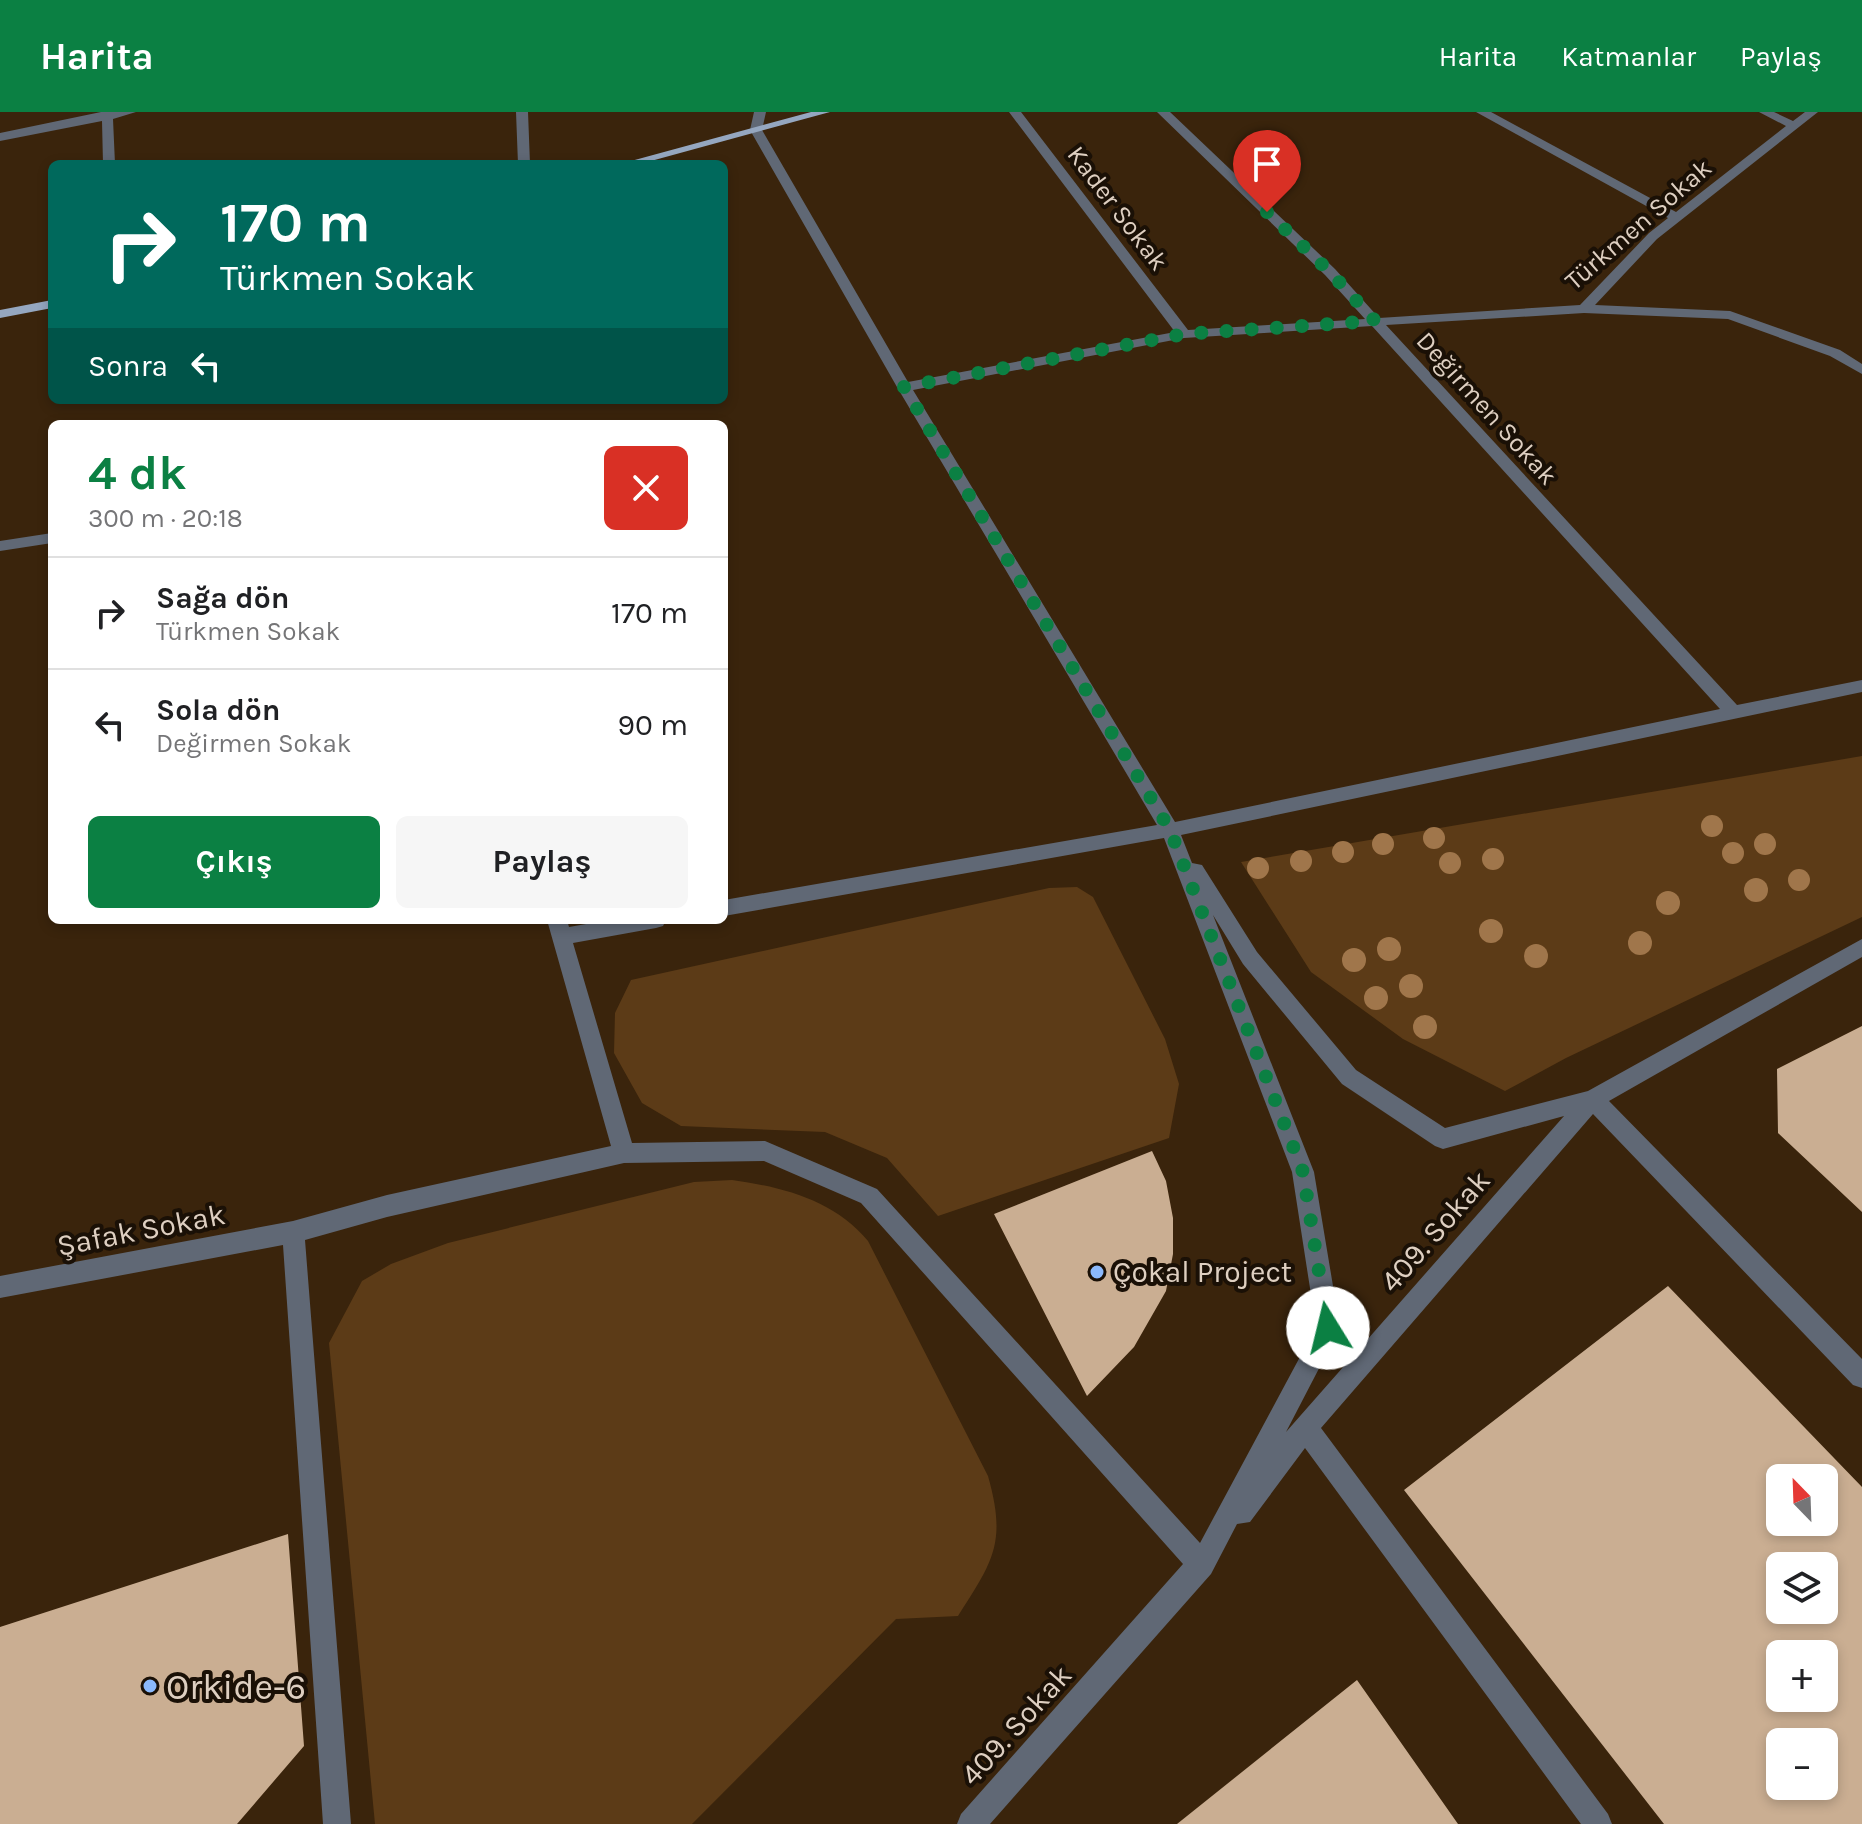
<!DOCTYPE html>
<html lang="tr">
<meta charset="utf-8">
<style>
:root{--surface:#fff;--page:#f6f6f6;--text:#202124;--muted:#757577;--line:#e0e0e0;--accent:#0b8043}
body{margin:0;font-family:Karla,sans-serif;background:var(--page);color:var(--text);height:100vh;display:flex;flex-direction:column;font-size:30px;white-space:nowrap}
*{box-sizing:border-box;margin:0}
p{font-size:26px;color:var(--muted)}
.icon{flex:none;width:44px;height:44px;fill:none;stroke:currentColor;stroke-width:2;stroke-linecap:round;stroke-linejoin:round}
.map{position:relative;flex:1;overflow:hidden}
.drawer{position:absolute;left:48px;top:308px;width:680px;height:504px;display:flex;flex-direction:column;background:var(--surface);border-radius:12px;box-shadow:0 4px 12px #0003}
.drawer>*{flex:none}
.top-card{position:absolute;left:48px;top:48px;width:680px;height:244px;border-radius:12px;box-shadow:0 4px 12px #0003;background:#00695c;color:#fff;overflow:hidden}
.needle{width:52px;rotate:337deg}
.buttons{position:absolute;left:1766px;top:1352px;display:grid;gap:16px}
.buttons a{display:grid;place-items:center;width:72px;height:72px;border-radius:12px;background:var(--surface);box-shadow:0 4px 12px #0003;font-size:40px}
.pin{position:absolute;display:grid;place-items:center;width:68px;height:68px;color:#fff;margin:-82px -34px;border-radius:50% 50% 50% 0;rotate:-45deg;box-shadow:0 0 8px #0007}
.pin .icon{rotate:45deg}
.me{position:absolute;width:88px;margin:-44px;rotate:351deg;stroke-linejoin:round;filter:drop-shadow(0 0 6px #0008)}
.turn{display:flex;align-items:center;gap:28px;height:168px;padding:0 40px;font-size:36px}
.turn .icon{width:104px;height:104px;stroke-width:2.5}
.turn b{display:block;font-size:56px;line-height:68px}
.then{display:flex;align-items:center;height:76px;padding:0 40px;background:#0003;gap:16px;font-size:30px}
.round{display:grid;place-items:center;flex:none;width:84px;height:84px;border-radius:12px;background:var(--page)}
.head{display:flex;align-items:center;justify-content:space-between;height:136px;padding:0 40px}
h1{font-size:48px;font-weight:700;line-height:60px;color:var(--accent)}
.action{display:flex;gap:16px;margin-top:auto;padding:16px 40px}
.action a{flex:1;height:92px;border-radius:12px;background:var(--accent);color:#fff;font-size:32px;font-weight:700;line-height:92px;text-align:center}
.action a+a{background:var(--page);color:var(--text)}
ul{padding:0;list-style:none}
li{display:flex;align-items:center;gap:24px;height:112px;padding:0 40px;border-top:2px solid var(--line)}
li div{flex:1}
li b{display:block;font-size:30px}
li em{font-style:normal}
header{display:flex;align-items:center;gap:48px;box-sizing:border-box;height:112px;padding:0 40px;background:var(--accent);color:#fff}
header strong{font-size:38px}
nav{display:flex;gap:44px;margin-inline-start:auto;font-size:28px}
.map>svg:first-child{display:block}
.green{fill:#5c3b17}
.building{fill:#caae92;fill-rule:evenodd}
.lines{fill:none;stroke-linecap:round;stroke-linejoin:round}
.minor{fill:#606875;fill-rule:evenodd}
.major{fill:#95a7c0;fill-rule:evenodd}
.tree{fill:#a0764b}
.route{stroke:#0b8043;stroke-width:14;stroke-dasharray:0 25.2}
.poi-dot{fill:#8bb9fc;stroke:#1a1006;stroke-width:3}
.labels{text-anchor:middle;stroke-width:8;stroke-linejoin:round;paint-order:stroke}
.far-street-label{font-size:26px;fill:#decfc1;stroke:#1a1006}
.street-label{font-size:30px;fill:#decfc1;stroke:#1a1006}
.poi-label{font-size:30px;fill:#decfc1;stroke:#1a1006;text-anchor:start}
.near-poi-label{font-size:36px;fill:#decfc1;stroke:#1a1006;text-anchor:start}
</style>
<header>
<strong>Harita</strong>
<nav><a>Harita</a><a>Katmanlar</a><a>Paylaş</a></nav>
</header>
<div class="map">
<svg width="1862" height="1712" viewBox="0 0 1862 1712">
<rect width="100%" height="100%" fill="#3a240c"/>
<path class="green" d="M1862,644V805L1566,946L1505,979L1403,927L1311,860L1241,750Z
M1077,775L1093,785L1165,927L1179,972L1169,1026L938,1104L887,1046L825,1020L681,1014L642,991L614,941L615,901L631,868L1049,776Z
M732,1068C783,1075 834,1088 868,1129L988,1364C1007,1431 993,1449 958,1504L896,1507L692,1712H375L329,1231L362,1169L391,1152L448,1131L694,1070Z"/>
<path class="building" d="M1862,914V1100L1778,1021L1777,957Z
M1152,1039L1166,1069L1173,1106V1142L1166,1179L1134,1235L1087,1284L994,1102Z
M1668,1174L1862,1375V1712H1664L1404,1378ZM1780,1366H1824V1410H1780ZM1780,1454H1824V1498H1780ZM1780,1542H1824V1586H1780ZM1780,1630H1824V1674H1780Z
M288,1422L304,1634L237,1712H0V1515Z
M1357,1568L1458,1712H1177Z"/>
<g class="lines">
<path class="minor" d="M101,0H136L113,7L115,52H103L102,9L0,29V21Z
M516,0H528L530,52H518Z
M754,0H766L762,18L908,270L1175,220L1009,0H1021L1188,218L1365,207L1325,163L1157,0H1170L1335,157L1379,206L1580,193L1649,121L1668,106L1476,0H1491L1676,100L1786,14L1759,0H1774L1793,9L1805,0H1818L1657,127L1595,193L1730,199L1840,238L1862,252V262L1830,244L1728,207L1584,201L1386,213L1737,593L1862,568V580L1181,723L1192,751L1202,753L1257,840L1356,958L1445,1016L1588,979L1862,827V845L1609,989L1862,1247V1276L1853,1273L1593,1002L1321,1316L1608,1702L1612,1712H1581L1305,1336L1250,1410L1237,1412L1211,1462L990,1712H957L961,1702L1183,1452L861,1091L764,1049L624,1051L387,1105L305,1128L351,1712H323L283,1133L0,1186V1164L293,1109L387,1083L611,1034L547,808H567L569,815L609,808H666L663,814L656,816L573,831L632,1031L765,1029L877,1077L1200,1431L1316,1215L1292,1060L1164,726L724,804V788L1157,713L897,275L750,18ZM1372,214L1720,597L1175,710L913,278L1184,226ZM1213,803L1243,852L1342,972L1435,1034L1443,1037L1564,1004L1286,1320L1340,1216L1314,1060Z
M52,421V431L0,439V429Z"/>
<path class="major" d="M811,0H830L640,52H620Z
M52,188V196L0,206V198Z"/>
</g>
<g class="tree">
<circle cx="1712" cy="714" r="11"/>
<circle cx="1434" cy="726" r="11"/>
<circle cx="1383" cy="732" r="11"/>
<circle cx="1765" cy="732" r="11"/>
<circle cx="1343" cy="740" r="11"/>
<circle cx="1733" cy="741" r="11"/>
<circle cx="1493" cy="747" r="11"/>
<circle cx="1301" cy="749" r="11"/>
<circle cx="1450" cy="751" r="11"/>
<circle cx="1258" cy="756" r="11"/>
<circle cx="1799" cy="768" r="11"/>
<circle cx="1756" cy="778" r="12"/>
<circle cx="1668" cy="791" r="12"/>
<circle cx="1491" cy="819" r="12"/>
<circle cx="1640" cy="831" r="12"/>
<circle cx="1389" cy="837" r="12"/>
<circle cx="1536" cy="844" r="12"/>
<circle cx="1354" cy="848" r="12"/>
<circle cx="1411" cy="874" r="12"/>
<circle cx="1376" cy="886" r="12"/>
<circle cx="1425" cy="915" r="12"/>
</g>
<g class="lines">
<path class="route" d="M1267,100L1330,160L1375,209L1184,222L904,275L1170,718L1303,1060L1328,1216"/>
</g>
<g class="poi-dot">
<circle cx="1097" cy="1160" r="8"/>
<circle cx="150" cy="1574" r="8"/>
</g>
<g class="labels">
<g class="far-street-label">
<text transform="translate(1118 96) rotate(53)" y="9">Kader Sokak</text>
<text transform="translate(1638 112) rotate(-41)" y="9">Türkmen Sokak</text>
<text transform="translate(1487 296) rotate(48)" y="9">Değirmen Sokak</text>
</g>
<g class="street-label">
<text transform="translate(141 1118) rotate(-11)" y="10">Şafak Sokak</text>
<text transform="translate(1435 1119) rotate(-49)" y="10">409. Sokak</text>
<text transform="translate(1016 1613) rotate(-48)" y="10">409. Sokak</text>
</g>
<g class="poi-label">
<text x="1113" y="1170">Çokal Project</text>
</g>
<g class="near-poi-label">
<text x="166" y="1587">Orkide-6</text>
</g>
</g>
</svg>
<div class="buttons">
<a><svg class="needle" viewBox="-14 -14 28 28"><path d="M0-13l5 13h-10z" fill="#e53935"/><path d="M0 13l5-13h-10z" fill="#757577"/></svg></a>
<a><svg class="icon" aria-label="layers" viewBox="0 0 24 24"><path d="M12 4l9 5-9 5-9-5zM3 14l9 5 9-5"/></svg></a>
<a>+</a>
<a>−</a>
</div>
<div class="pin" style="left:1267px;top:100px;background:#d93025"><svg class="icon" aria-label="arrive" viewBox="0 0 24 24"><path d="M6 21V4h12l-3 4 3 4H6"/></svg></div>
<svg class="me" style="left:1328px;top:1216px" viewBox="-20 -20 40 40"><circle r="19" fill="#fff"/><path d="M0-13L10 11 0 6-10 11z" fill="#0b8043"/></svg>
<div class="top-card">
<div class="turn"><svg class="icon" aria-label="right" viewBox="0 0 24 24"><path d="M7 20v-9h11M14 6l5 5-5 5"/></svg><div><b>170 m</b>Türkmen Sokak</div></div>
<div class="then">Sonra<svg class="icon" aria-label="left" viewBox="0 0 24 24"><path d="M17 20v-9H6M10 6l-5 5 5 5"/></svg></div>
</div>
<section class="drawer">
<div class="head"><div><h1>4 dk</h1><p>300 m · 20:18</p></div><a class="round" style="background:#d93025;color:#fff"><svg class="icon" aria-label="close" viewBox="0 0 24 24"><path d="M6 6l12 12M18 6L6 18"/></svg></a></div>
<ul>
<li><svg class="icon" aria-label="right" viewBox="0 0 24 24"><path d="M7 20v-9h11M14 6l5 5-5 5"/></svg><div><b>Sağa dön</b><p>Türkmen Sokak</p></div><em>170 m</em></li>
<li><svg class="icon" aria-label="left" viewBox="0 0 24 24"><path d="M17 20v-9H6M10 6l-5 5 5 5"/></svg><div><b>Sola dön</b><p>Değirmen Sokak</p></div><em>90 m</em></li>
</ul>
<div class="action"><a>Çıkış</a><a>Paylaş</a></div>
</section>
</div>
